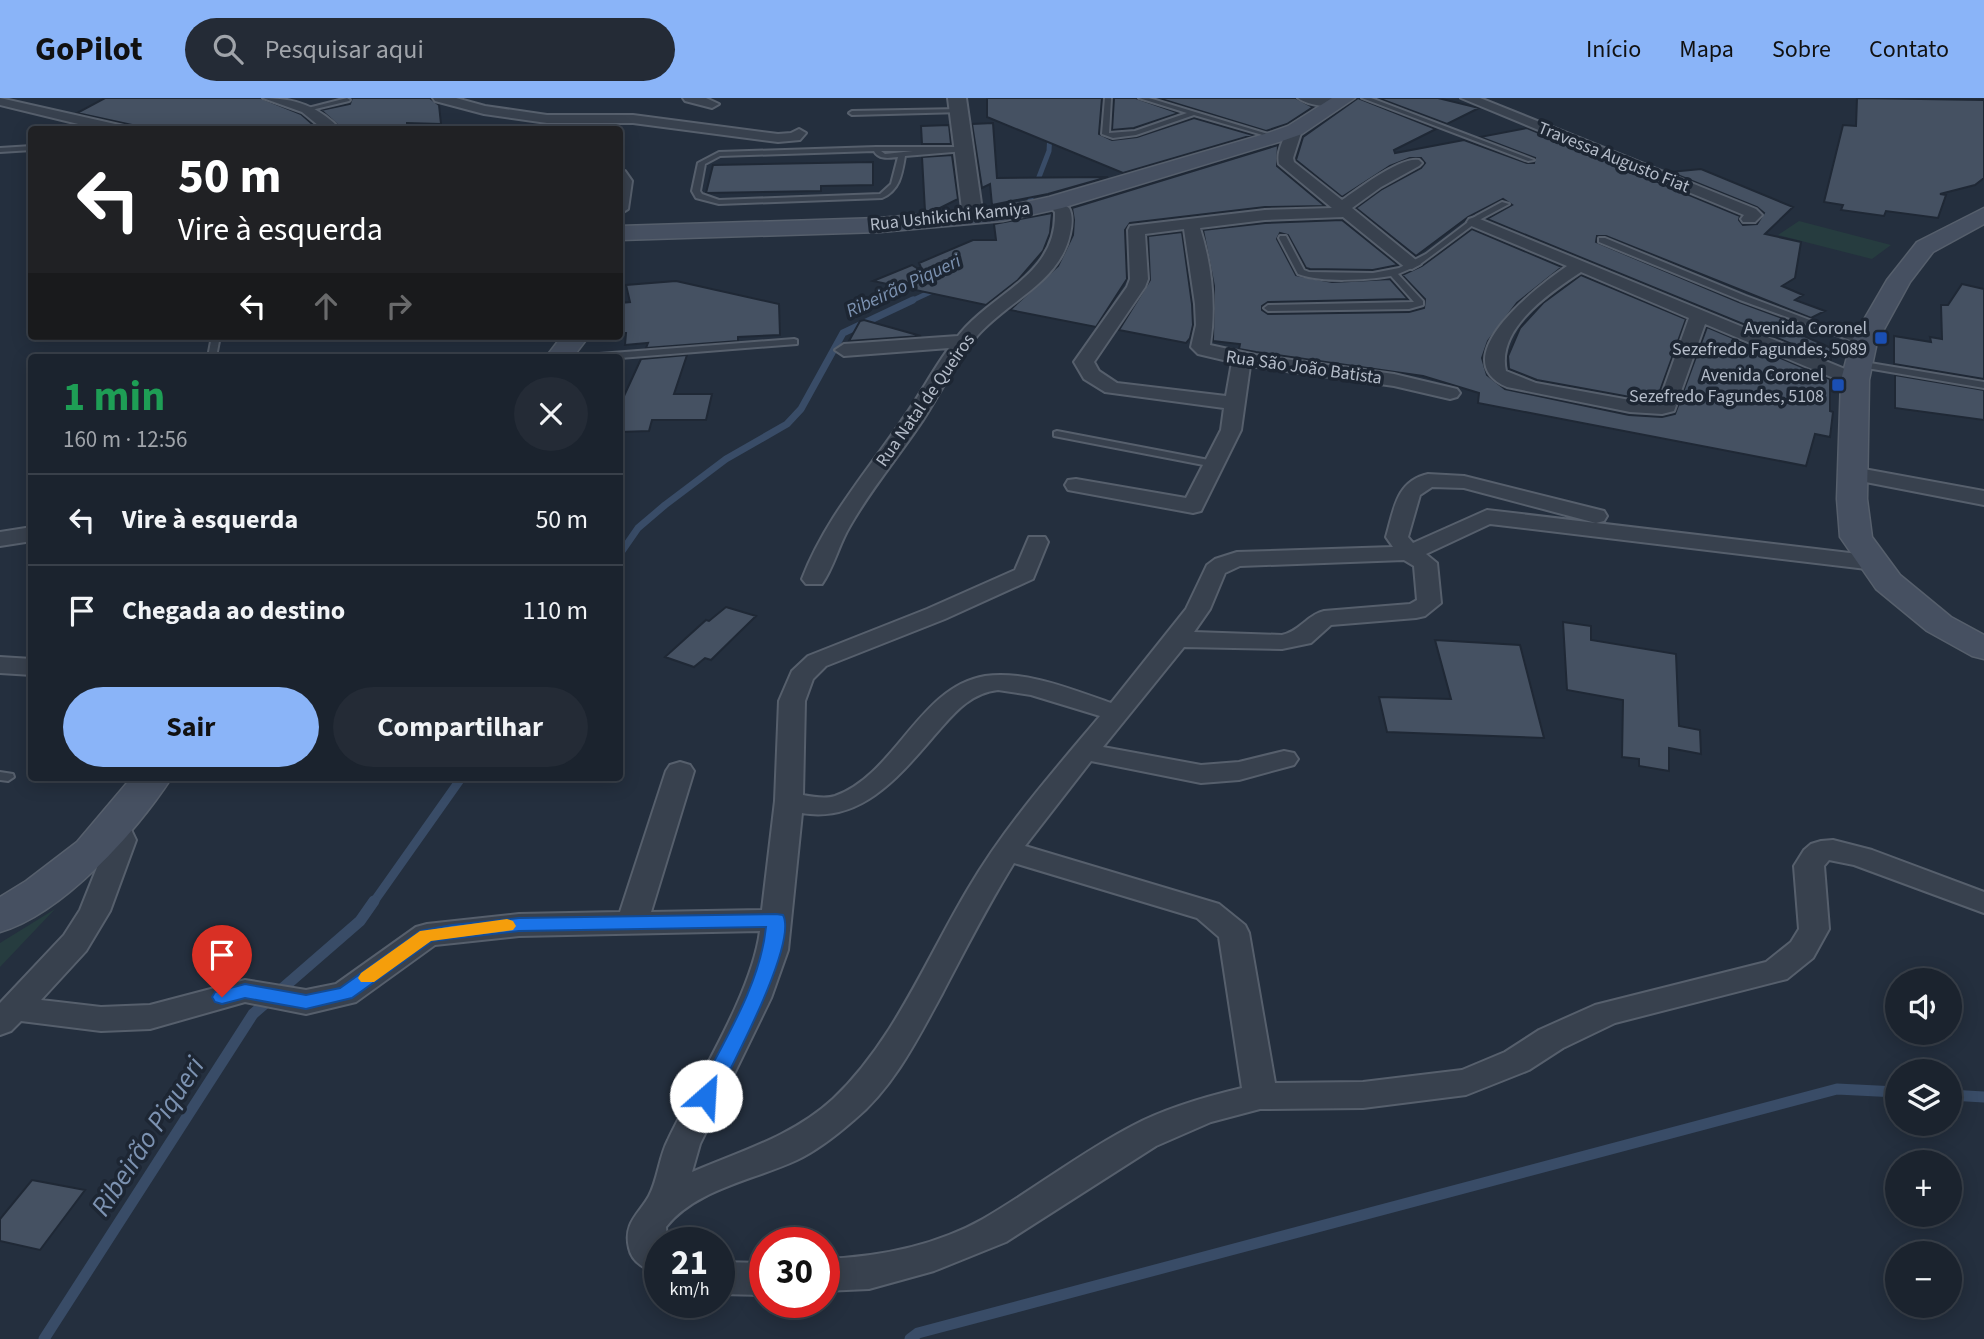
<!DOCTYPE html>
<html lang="pt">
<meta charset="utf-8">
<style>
:root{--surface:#1b232e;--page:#242b36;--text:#f1f3f6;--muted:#a0a4aa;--line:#39404a;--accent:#8ab4f8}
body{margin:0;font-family:"Source Sans 3",sans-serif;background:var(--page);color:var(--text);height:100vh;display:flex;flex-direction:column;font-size:26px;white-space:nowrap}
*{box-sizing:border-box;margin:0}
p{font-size:23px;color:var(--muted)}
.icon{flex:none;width:38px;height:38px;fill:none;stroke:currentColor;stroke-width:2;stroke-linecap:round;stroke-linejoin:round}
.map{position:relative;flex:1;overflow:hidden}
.sheet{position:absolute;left:28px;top:256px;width:595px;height:427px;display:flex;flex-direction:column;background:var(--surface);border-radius:7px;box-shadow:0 4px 18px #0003,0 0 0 2px var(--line)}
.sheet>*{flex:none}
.top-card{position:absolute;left:28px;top:28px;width:595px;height:214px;border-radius:7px;box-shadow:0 4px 18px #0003,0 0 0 2px var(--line);background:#202124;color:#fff;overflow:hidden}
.tools{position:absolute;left:1885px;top:870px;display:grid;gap:14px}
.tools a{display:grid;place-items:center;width:77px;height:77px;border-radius:50%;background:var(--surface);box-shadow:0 4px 18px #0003,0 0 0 2px var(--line);font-size:35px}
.speed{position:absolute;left:644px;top:1129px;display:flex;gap:14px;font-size:35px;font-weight:700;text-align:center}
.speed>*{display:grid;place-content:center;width:91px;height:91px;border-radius:50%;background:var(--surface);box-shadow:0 4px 18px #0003,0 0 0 2px var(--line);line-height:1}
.speed small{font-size:18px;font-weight:400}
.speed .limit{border:10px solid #d22;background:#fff;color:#111}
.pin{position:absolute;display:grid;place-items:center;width:60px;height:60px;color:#fff;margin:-72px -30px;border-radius:50% 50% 50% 0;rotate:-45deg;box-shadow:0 0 7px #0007}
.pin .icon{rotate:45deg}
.me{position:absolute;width:77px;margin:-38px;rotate:26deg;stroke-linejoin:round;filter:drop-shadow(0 0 5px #0008)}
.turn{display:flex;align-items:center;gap:24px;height:147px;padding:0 35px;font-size:32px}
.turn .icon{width:91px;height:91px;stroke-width:2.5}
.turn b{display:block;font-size:49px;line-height:60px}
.lanes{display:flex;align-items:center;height:66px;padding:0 35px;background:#0003;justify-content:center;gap:35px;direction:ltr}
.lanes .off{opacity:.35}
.round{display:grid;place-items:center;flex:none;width:74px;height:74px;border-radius:37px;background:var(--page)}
.head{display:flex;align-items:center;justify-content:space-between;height:119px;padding:0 35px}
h1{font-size:42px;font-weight:700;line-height:52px;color:#1e9e55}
.primary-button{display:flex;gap:14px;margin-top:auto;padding:14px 35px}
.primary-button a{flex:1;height:80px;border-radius:42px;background:var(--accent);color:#111;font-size:28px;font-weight:700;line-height:80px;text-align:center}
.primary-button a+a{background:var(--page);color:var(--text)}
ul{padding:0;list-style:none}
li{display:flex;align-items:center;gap:21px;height:91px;padding:0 35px;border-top:2px solid var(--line)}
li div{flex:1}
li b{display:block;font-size:26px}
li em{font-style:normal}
header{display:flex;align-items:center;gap:42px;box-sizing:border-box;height:98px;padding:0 35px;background:var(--accent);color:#111}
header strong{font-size:33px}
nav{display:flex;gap:38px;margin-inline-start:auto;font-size:24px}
.search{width:490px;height:63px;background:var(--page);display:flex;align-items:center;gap:18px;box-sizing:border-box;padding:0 24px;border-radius:38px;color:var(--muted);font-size:26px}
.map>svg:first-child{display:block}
.green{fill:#263c3f}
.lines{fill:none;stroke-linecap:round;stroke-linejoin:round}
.stream-far3{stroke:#394c67;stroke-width:5}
.stream-far2{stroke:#394c67;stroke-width:7}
.stream-far1{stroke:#394c67;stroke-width:9}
.stream{stroke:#394c67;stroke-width:11}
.building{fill:#455162;stroke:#1f2835;stroke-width:2}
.service-casing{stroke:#565f6c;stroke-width:4}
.minor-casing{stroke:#565f6c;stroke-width:4}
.tertiary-casing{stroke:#565f6c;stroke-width:4}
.secondary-casing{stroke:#565f6c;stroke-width:3}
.service{fill:#38414e;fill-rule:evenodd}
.minor{fill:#38414e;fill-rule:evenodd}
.tertiary{fill:#38414e;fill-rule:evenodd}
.secondary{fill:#465061;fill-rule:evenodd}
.route{fill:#1a73e8;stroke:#114b97;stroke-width:2}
.slow{fill:#f59e0b}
.transit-dot{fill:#1a4fb4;stroke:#1d2633;stroke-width:2.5}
.labels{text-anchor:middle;stroke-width:7;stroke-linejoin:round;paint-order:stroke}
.far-street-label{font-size:18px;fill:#b4bcc9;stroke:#1d2633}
.far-poi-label{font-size:18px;fill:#b4bcc9;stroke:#1d2633;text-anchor:end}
.far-water-label{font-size:19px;font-style:italic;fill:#7c92b1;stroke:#1d2633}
.near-water-label{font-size:28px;font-style:italic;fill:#7c92b1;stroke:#1d2633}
</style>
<header>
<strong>GoPilot</strong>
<div class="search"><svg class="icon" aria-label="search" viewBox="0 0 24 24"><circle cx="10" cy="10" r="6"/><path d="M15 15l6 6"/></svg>Pesquisar aqui</div>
<nav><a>Início</a><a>Mapa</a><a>Sobre</a><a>Contato</a></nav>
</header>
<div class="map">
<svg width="1984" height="1241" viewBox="0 0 1984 1241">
<rect width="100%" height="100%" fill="#242f3e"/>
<path class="green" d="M1799,123L1891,147L1872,161L1778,137Z
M55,811L0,869V845Z"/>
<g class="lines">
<path class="stream-far3" d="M1019,131L1049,53L1050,35
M909,204L937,191"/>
<path class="stream-far2" d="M620,456L638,430L665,407L726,361L787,326L801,311L843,235L913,202"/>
<path class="stream-far1" d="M373,805L462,679"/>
<path class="stream" d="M1950,997L1984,999
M44,1241L253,916L360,823L374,803
M910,1241L918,1235L1837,991L1897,994"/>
</g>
<path class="building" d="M105,0H261L301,16L319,32H155L77,15Z
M352,0H430L439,7L441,26L407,25V32H343L321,12L350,6Z
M987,0H1102L1099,36L1112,42L1137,39L1194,20L1253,37L1123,75L987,19Z
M1114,0H1136L1179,15L1134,30L1112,32Z
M1158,0H1296L1313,9L1287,26L1266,33Z
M1358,0L1436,31L1394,52L1395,55L1464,42L1527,65H1534L1535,60L1480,39L1527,30L1740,118L1739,122L1743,127L1757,126L1764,115L1757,109L1670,74L1701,71L1793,109L1765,136L1801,144L1795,180L1782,188L1803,197L1795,202L1825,213L1811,220L1606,138H1597L1596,144L1739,204L1807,229L1795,234L1831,250V262L1487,121L1512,107L1503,101L1468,119L1416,158L1356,110L1382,91L1421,70L1425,65L1421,60H1410L1390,68L1342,99L1296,62L1303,39Z
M1378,0H1438L1479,10L1447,26Z
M1857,0L1984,2V80L1975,87L1940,96L1946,97L1938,120L1886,113L1884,118L1841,112L1843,107L1824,104L1843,27L1856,28Z
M993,25L997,80L1108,79L1048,96L992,107L990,86L982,90L972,26Z
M949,27L951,46H922L921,28Z
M1278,47L1277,68L1325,108L1265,109L1130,125L1125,132L1127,181L1096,229L1010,212L1058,168L1073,137L1074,122L1072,110Z
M952,57L958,101L934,113H925L922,59Z
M873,64V87L821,88V93L706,95L713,67Z
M1052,115L1050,135L1043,153L1018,182L986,207L873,183L912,167L923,174L919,165L973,142H996L994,126Z
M1342,122L1398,167L1373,172L1310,171L1306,170L1288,137L1280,135L1277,141L1296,177L1332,184L1390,181L1408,201L1268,204L1262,208V212L1268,216L1409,214L1424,210L1425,201L1402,177L1422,168L1472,131L1562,169L1517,205L1488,243L1482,260L1487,277L1505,291L1629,317L1662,319L1675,316L1707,229L1830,281V313L1833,314L1830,339L1815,336L1806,368L1478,305L1479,295L1423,278L1256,254L1239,251L1240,246L1213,243L1214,188L1203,132L1265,125Z
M1182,134L1192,206L1193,227L1190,240L1186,245L1119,232L1150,182L1148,138Z
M1581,177L1686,221L1657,301L1630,299L1537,282L1509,271L1508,258L1520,230L1543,205Z
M676,183L779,206L780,237L738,239V243L646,250L648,245L625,247L626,235H620V205L630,204L626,187Z
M1962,186L1984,191V281L1894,266V238L1931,244L1930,239L1942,241L1941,207H1948Z
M864,222L921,238L849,243L860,223Z
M687,257L674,296H712L706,322H652L649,333L620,334V298H624L641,261Z
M1895,277L1984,292V322L1895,310Z
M726,509L756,518L711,562L705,560L694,569L665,559L706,522L709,523Z
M1563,524L1591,528V542L1676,556L1679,628L1700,632L1701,656L1669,650V673L1639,668V661L1622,659L1623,602L1567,592Z
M1435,542L1520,547L1544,640L1387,634L1379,599L1451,601Z
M32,1082L85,1092L40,1152L0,1143V1121Z"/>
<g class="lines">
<defs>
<path id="service" d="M347,0L350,2L349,3L307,13L304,11Z
M1105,0H1111L1109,35L1135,33L1187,15L1139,0H1149L1278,39L1273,40L1194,17L1136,37L1113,40L1102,36Z
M1362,0H1371L1534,62L1528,63Z
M960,11L962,12V14L852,17L849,15L852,13Z
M32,48V52L0,54V50Z
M876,49H965L968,51L965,53L905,58C902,76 900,92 882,100L719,106L696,100L692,93L698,65L719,54ZM874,53C879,62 889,60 898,59L891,86L880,96L719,102L702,96L700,93L705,66L720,58ZM881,53H913L885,56Z
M1502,104L1509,106L1481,121L1419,167L1398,176L1423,203V207L1409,211L1268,213L1264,210L1268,207L1414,204L1391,178C1365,182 1323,185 1298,176L1279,140L1280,138H1286L1304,172L1309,174L1373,175L1399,170L1426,156L1476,118Z
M1599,140H1605L1746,198L1868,244L1861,246L1740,202L1599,144Z
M212,238H220L216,259H208Z
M794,241L797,242V246L620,260L595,259L599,256Z
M1858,263L1984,284V290L1855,268V264Z
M1057,333L1214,363L1219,366L1214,369L1054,338V334Z
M0,674L13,676L14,679L8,683L0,682Z"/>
<path id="minor" d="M0,0L124,28L131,32H103L0,7Z
M263,0C294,0 319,8 341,32H324L302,14Z
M433,0H456L485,8L547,17H633L778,36L791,35L799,31L806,35L800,42L778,44L633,25H547L484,16L435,3Z
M683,0H706L719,6L712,10L685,3Z
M1298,0H1332L1344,5C1335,12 1307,7 1298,0Z
M1461,0H1480L1756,111L1762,117L1755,124H1743L1741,121L1744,117Z
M1295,28L1302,32L1293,60L1294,64L1342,102C1358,91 1401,58 1419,62L1422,65L1419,68L1381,89L1352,110L1421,166L1412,171L1406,170L1343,119L1265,122L1200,130C1212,168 1216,208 1210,247L1256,257L1394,276L1457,291L1460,295L1457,299L1450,301L1394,288L1250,268L1241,332L1201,413L1193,415L1068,392L1065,387L1068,382L1076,381L1186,400L1221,332L1224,310L1105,294L1084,281L1074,264L1127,189L1130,181L1128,132L1130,128L1265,112L1332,110L1279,66C1276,55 1285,32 1295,28ZM1184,131L1195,206L1196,227L1191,249L1198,256L1232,264L1226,298L1117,285L1099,273L1094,264L1145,189L1148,181L1145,136Z
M620,71L625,73L632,83L628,111L620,116Z
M1054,100L1069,110C1073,117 1072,127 1070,136C1060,184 1009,202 978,237C956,262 941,294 923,322C899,358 871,391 850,428C839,446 834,469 822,486H806L802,481C825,421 866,375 902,322C919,299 932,273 949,250L844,258L835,252L844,246L958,238C992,194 1057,178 1055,114L1046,105Z
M1475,119L1862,278L1865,282L1855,288L1848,286L1705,226L1674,313L1662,316L1630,314L1507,289C1442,261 1539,187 1567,168L1469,127L1467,124L1469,121ZM1581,174L1689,220L1659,304L1630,302L1536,285L1506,273C1496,230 1551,194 1581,174Z
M1853,369L1984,393V407L1845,380L1842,375L1845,370Z
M1428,376L1464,378L1604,413L1607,418L1604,423L1596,425L1464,390L1432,389L1420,397L1408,439L1413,445L1487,412L1875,458L1883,460L1887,465L1883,470L1875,472L1490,426L1426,456L1437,465L1441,505L1425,518L1416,520L1331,527L1311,545L1282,551L1184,549L1103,649L1201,667L1239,664L1284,653L1294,655L1298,661L1294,667L1239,682L1201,685L1091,663L1025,748L1219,806L1245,827L1249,835L1275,985L1363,984L1462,972L1505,954L1539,932L1595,907L1766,864L1791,844L1799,831L1794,768L1804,752L1811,746L1821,743L1833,742L1872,752L1984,794V815L1854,767L1829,762L1824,768L1829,831L1813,860L1787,881L1615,925L1563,950L1529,972L1466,997L1363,1010L1260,1011L1211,1024L1156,1048L1006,1144L934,1173L869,1191L824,1193V1161C878,1159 935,1148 983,1121C1033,1092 1080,1055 1132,1028C1166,1010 1204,999 1242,990L1219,839L1197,820L1014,765C988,807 965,852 942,896C918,940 894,989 854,1022C838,1036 816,1053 797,1062C754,1082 696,1091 666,1129L667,1144H660V1177C647,1172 632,1165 629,1150C623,1125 639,1116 649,1098C658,1081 659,1059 668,1042C696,983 752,896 760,833L519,838L435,847L356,904L306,916L245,904L150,931L101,933L21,923L11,933L0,937V905L64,837L80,812L108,742L101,726L105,719L115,717L125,719L136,742L110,813L86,853L41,902L101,909L150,907L245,882L306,892L336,886L416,829L427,826L519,816L620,814L666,673L670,667L680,664L690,667L694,673L651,814L762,812L775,703L779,603L792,573L808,558L927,511L1015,472L1029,439H1045L1048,444L1033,481L945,521L826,568L813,581L805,603L803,697C813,699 826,701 835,698C896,676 919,589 985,578C1026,572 1073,592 1111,605L1186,511L1207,467L1215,461L1237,454L1393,449L1386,439C1394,412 1396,383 1428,376ZM1404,462L1414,468L1417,502L1410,506L1324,513C1307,517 1300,533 1282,537L1194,534L1210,511L1225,475L1240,468ZM998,592L1031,597L1100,618C1053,674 1005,728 968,791C925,863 894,943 833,1001C793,1038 741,1053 692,1074L700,1046L771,900L788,852L802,715C865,726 904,672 941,630C957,612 972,595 998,592Z
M32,429V443L0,448V434Z
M0,559L32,561V577L0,575Z
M719,1164L765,1165V1197L719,1196Z"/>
<path id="tertiary" d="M948,0H966L983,119L980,123H966L963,119Z"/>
<path id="secondary" d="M1332,0H1355L1302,36L1282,43L1062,110L1003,123L880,134L620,142V128L880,120L1003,109L1049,99L1268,35L1288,28Z
M1984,110V126L1933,154L1910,184L1877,244L1869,282L1867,401L1872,439L1900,477L1951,519L1984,537V561L1972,558L1927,533L1876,491L1840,439L1837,401L1841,282L1851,244L1887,182L1917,144Z
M562,238H589L573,259H546Z
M132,679H172C137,733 63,816 0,834V799L26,783L77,744Z"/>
</defs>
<use href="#service" class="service-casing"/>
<use href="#minor" class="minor-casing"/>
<use href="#tertiary" class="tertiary-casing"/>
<use href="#secondary" class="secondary-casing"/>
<use href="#service" class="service"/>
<use href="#minor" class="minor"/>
<use href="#tertiary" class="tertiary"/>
<use href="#secondary" class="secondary"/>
</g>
<path class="route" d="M776,816L783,817C798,845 732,967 717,998L714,1003L706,1006L699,1003L696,998C723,944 760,888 766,829L519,833L432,843L352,900L306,911L245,900L222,906L215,904L212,899L215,894L245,886L306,897L340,890L420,833L452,827L519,820Z"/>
<path class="slow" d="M507,821L513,823L516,828L513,832L431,843L374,884H361L358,880L361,875L420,833Z"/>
<g class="transit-dot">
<rect x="1874" y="233" width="14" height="14" rx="3.5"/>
<rect x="1831" y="280" width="14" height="14" rx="3.5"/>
</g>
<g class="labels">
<g class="far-street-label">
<text transform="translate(1614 59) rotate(22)" y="6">Travessa Augusto Fiat</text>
<text transform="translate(950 118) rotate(-6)" y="6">Rua Ushikichi Kamiya</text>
<text transform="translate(1304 269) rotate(8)" y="6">Rua São João Batista</text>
<text transform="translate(925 302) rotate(-55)" y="6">Rua Natal de Queiros</text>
</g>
<g class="far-poi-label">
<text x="1867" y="236">Avenida Coronel<tspan x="1867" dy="21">Sezefredo Fagundes, 5089</tspan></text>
<text x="1824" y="283">Avenida Coronel<tspan x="1824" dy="21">Sezefredo Fagundes, 5108</tspan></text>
</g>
<g class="far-water-label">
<text transform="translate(903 187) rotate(-25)" y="7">Ribeirão Piqueri</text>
</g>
<g class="near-water-label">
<text transform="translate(147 1038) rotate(-57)" y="10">Ribeirão Piqueri</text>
</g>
</g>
</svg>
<div class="tools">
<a><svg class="icon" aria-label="sound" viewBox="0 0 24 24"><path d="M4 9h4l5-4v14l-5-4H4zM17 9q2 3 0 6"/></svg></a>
<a><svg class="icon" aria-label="layers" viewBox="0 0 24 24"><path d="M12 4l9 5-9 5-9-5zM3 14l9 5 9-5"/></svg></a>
<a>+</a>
<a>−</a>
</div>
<div class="speed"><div>21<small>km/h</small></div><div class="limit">30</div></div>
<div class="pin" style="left:222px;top:899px;background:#d93025"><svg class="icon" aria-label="arrive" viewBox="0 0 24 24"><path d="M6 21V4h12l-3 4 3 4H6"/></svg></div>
<svg class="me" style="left:706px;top:998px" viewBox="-20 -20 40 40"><circle r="19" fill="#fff"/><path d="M0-13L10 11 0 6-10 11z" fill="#1a73e8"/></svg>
<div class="top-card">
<div class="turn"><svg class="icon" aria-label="left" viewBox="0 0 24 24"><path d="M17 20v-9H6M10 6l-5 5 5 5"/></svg><div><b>50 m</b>Vire à esquerda</div></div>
<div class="lanes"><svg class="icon" aria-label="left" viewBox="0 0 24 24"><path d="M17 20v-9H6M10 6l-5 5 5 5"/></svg><svg class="icon off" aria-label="ahead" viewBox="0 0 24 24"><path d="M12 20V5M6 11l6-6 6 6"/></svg><svg class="icon off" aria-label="right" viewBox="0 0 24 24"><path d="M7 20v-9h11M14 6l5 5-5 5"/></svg></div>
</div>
<section class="sheet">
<div class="head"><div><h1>1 min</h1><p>160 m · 12:56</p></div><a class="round"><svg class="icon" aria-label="close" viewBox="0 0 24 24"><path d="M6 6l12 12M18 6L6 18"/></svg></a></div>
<ul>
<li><svg class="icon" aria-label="left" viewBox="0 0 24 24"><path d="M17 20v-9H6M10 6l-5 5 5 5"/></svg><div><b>Vire à esquerda</b></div><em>50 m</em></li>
<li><svg class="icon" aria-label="arrive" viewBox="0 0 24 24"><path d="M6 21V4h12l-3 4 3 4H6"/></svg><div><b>Chegada ao destino</b></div><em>110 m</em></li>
</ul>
<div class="primary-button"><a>Sair</a><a>Compartilhar</a></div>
</section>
</div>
